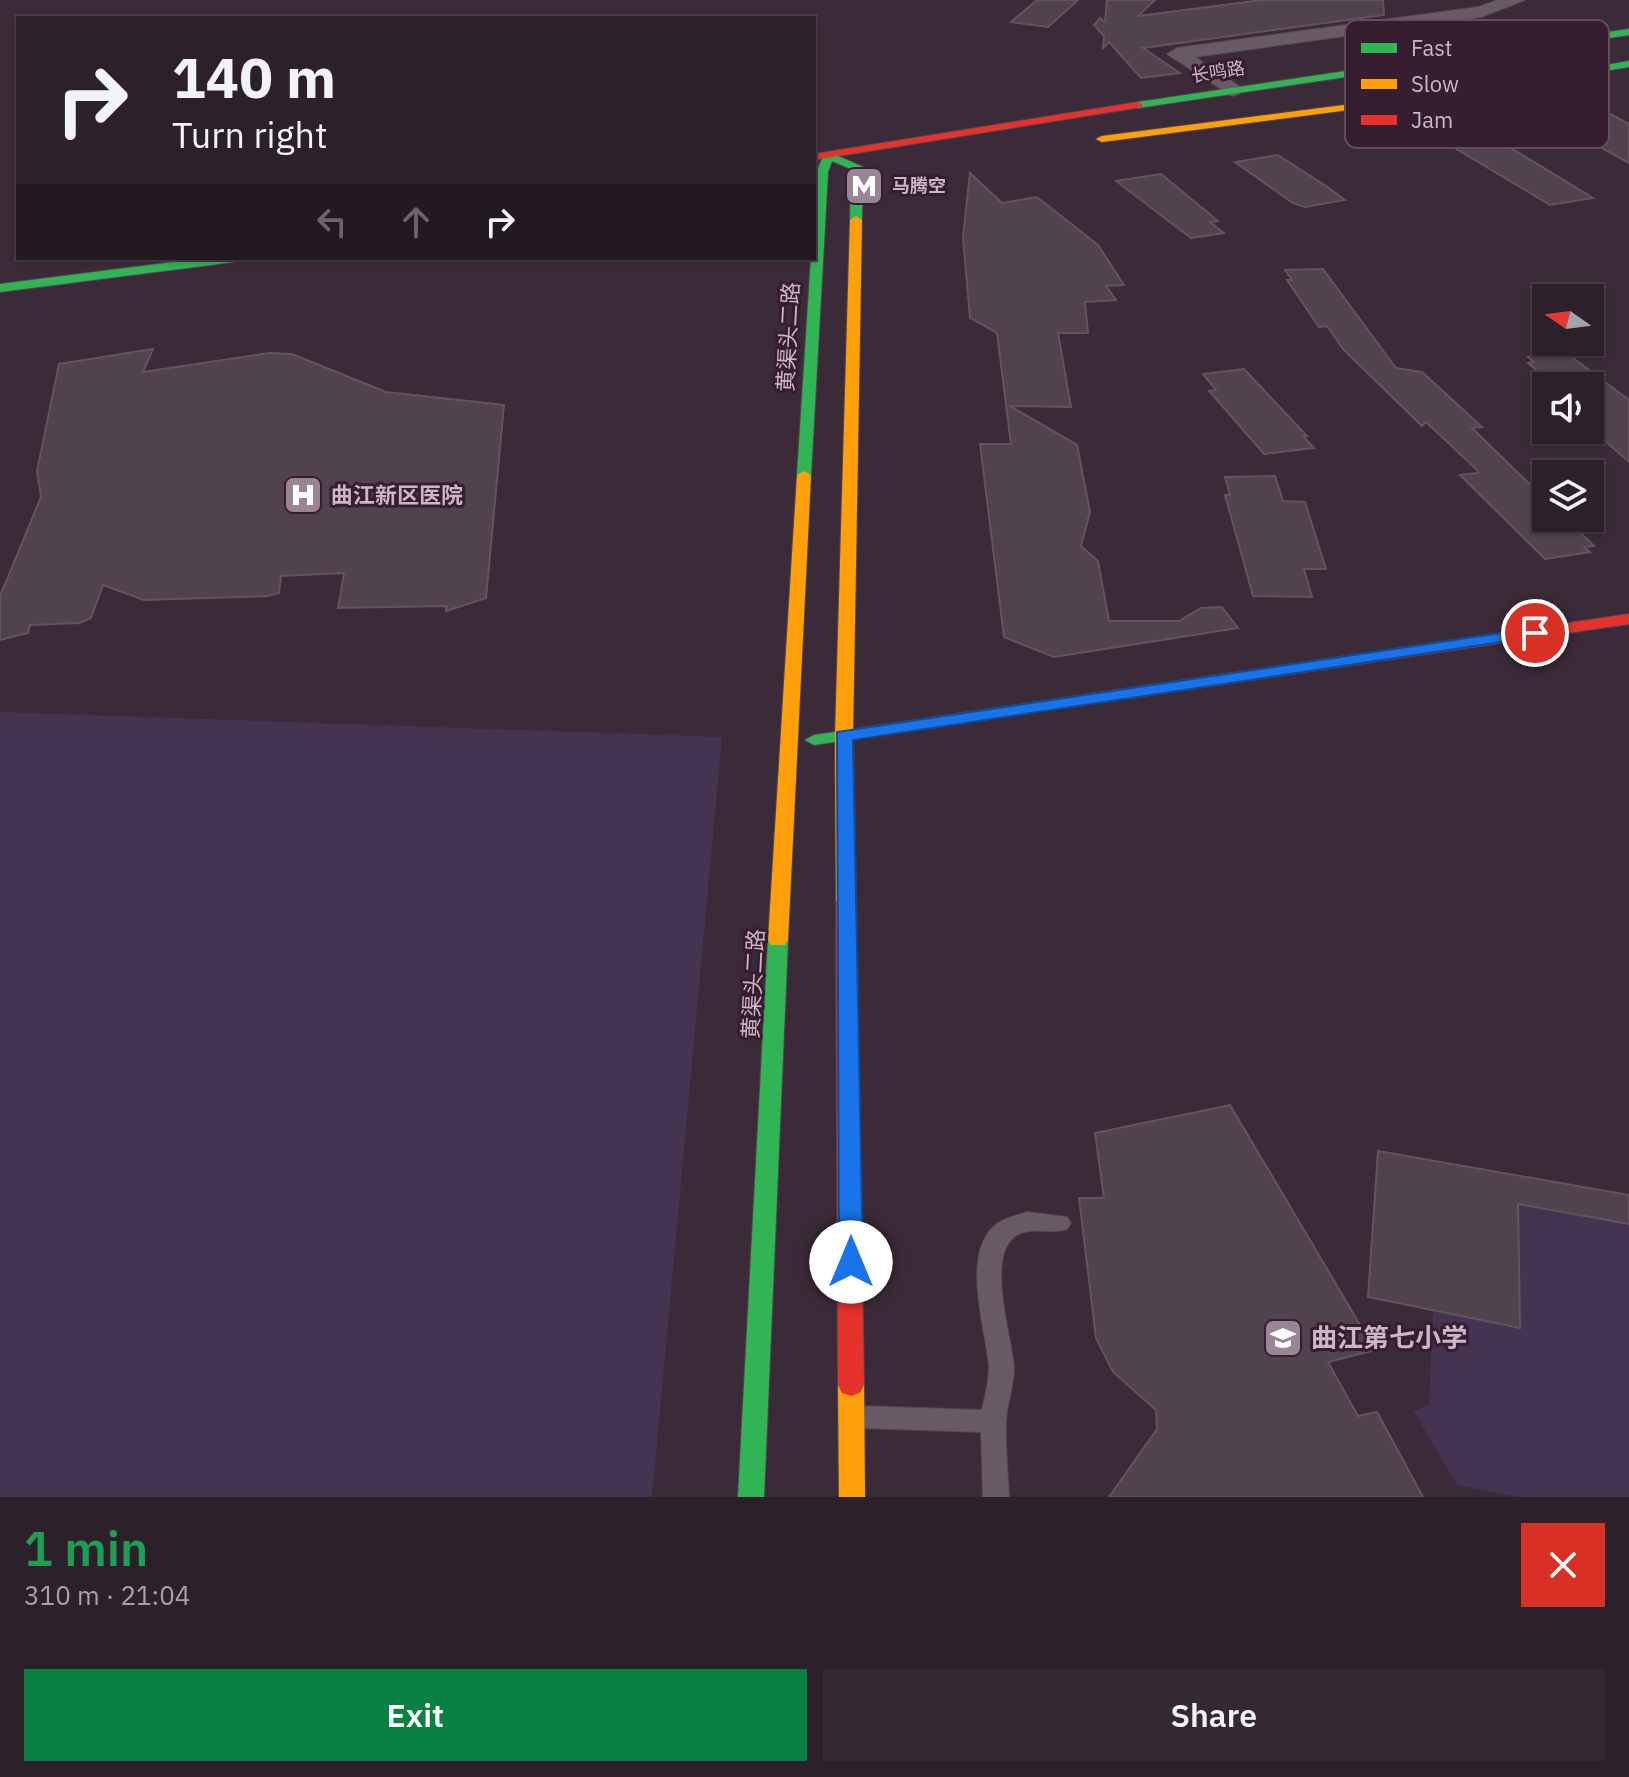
<!DOCTYPE html>
<meta charset="utf-8">
<style>
:root{--surface:#2c202a;--page:#342832;--text:#f1f3f6;--muted:#a6a3a8;--line:#483e47;--accent:#0b8043}
body{margin:0;font-family:"IBM Plex Sans","Noto Sans SC",sans-serif;background:var(--page);color:var(--text);height:100vh;display:flex;flex-direction:column;font-size:30px;white-space:nowrap}
*{box-sizing:border-box;margin:0}
p{font-size:26px;color:var(--muted)}
.icon{flex:none;width:44px;height:44px;fill:none;stroke:currentColor;stroke-width:2;stroke-linecap:round;stroke-linejoin:round}
.map{position:relative;height:1497px;overflow:hidden}
.panel{display:flex;flex-direction:column;background:var(--surface);flex:1}
.panel>*{flex:none}
.top-card{position:absolute;left:16px;top:16px;width:800px;height:244px;border-radius:0px;box-shadow:0 2px 6px #0004,0 0 0 2px var(--line);background:#2c202a;color:var(--text);overflow:hidden}
.needle{width:52px;rotate:284deg}
.buttons{position:absolute;left:1532px;top:284px;display:grid;gap:16px}
.buttons a{display:grid;place-items:center;width:72px;height:72px;border-radius:0px;background:var(--surface);box-shadow:0 2px 6px #0004,0 0 0 2px var(--line);font-size:40px}
.pin{position:absolute;display:grid;place-items:center;width:68px;height:68px;color:#fff;margin:-34px;border:4px solid #fff;border-radius:50%;box-shadow:0 2px 8px #0007}
.me{position:absolute;width:88px;margin:-44px;rotate:0deg;stroke-linejoin:round;filter:drop-shadow(0 0 6px #0008)}
.turn{display:flex;align-items:center;gap:28px;height:168px;padding:0 24px;font-size:36px}
.turn .icon{width:104px;height:104px;stroke-width:2.5}
.turn b{display:block;font-size:56px;line-height:68px}
.lanes{display:flex;align-items:center;height:76px;padding:0 24px;background:#0003;justify-content:center;gap:40px;direction:ltr}
.lanes .off{opacity:.35}
.round{display:grid;place-items:center;flex:none;width:84px;height:84px;border-radius:0px;background:var(--page)}
.head{display:flex;align-items:center;justify-content:space-between;height:136px;padding:0 24px}
h1{font-size:48px;font-weight:600;line-height:60px;color:#1e9e55}
.primary-button{display:flex;gap:16px;margin-top:auto;padding:16px 24px}
.primary-button a{flex:1;height:92px;border-radius:0px;background:var(--accent);color:#fff;font-size:32px;font-weight:600;line-height:92px;text-align:center}
.primary-button a+a{background:var(--page);color:var(--text)}
.map>svg:first-child{display:block}
.green{fill:#453451}
.building{fill:#50434d;stroke:#63535e;stroke-width:2}
.lines{fill:none;stroke-linecap:round;stroke-linejoin:round}
.lane-casing{stroke:#534750;stroke-width:2}
.street-casing{stroke:#534750;stroke-width:2}
.fast-casing{stroke:#534750;stroke-width:2}
.slow-casing{stroke:#534750;stroke-width:2}
.jam-casing{stroke:#534750;stroke-width:2}
.lane{fill:#695b65;fill-rule:evenodd}
.street{fill:#695b65;fill-rule:evenodd}
.fast{fill:#30b455;fill-rule:evenodd}
.slow{fill:#ff9f0a;fill-rule:evenodd}
.jam{fill:#e5322d;fill-rule:evenodd}
.route{fill:#1a73e8;stroke:#114b97;stroke-width:2}
.labels{text-anchor:middle;stroke-width:6;stroke-linejoin:round;paint-order:stroke}
.far-street-label{font-size:18px;fill:#ccb5c5;stroke:#371d30}
.far-poi-label{font-size:18px;font-weight:bold;fill:#ccb5c5;stroke:#371d30;text-anchor:start}
.street-label{font-size:22px;fill:#ccb5c5;stroke:#371d30}
.poi-label{font-size:22px;font-weight:bold;fill:#ccb5c5;stroke:#371d30;text-anchor:start}
.near-poi-label{font-size:26px;font-weight:bold;fill:#ccb5c5;stroke:#371d30;text-anchor:start}
.key{fill:#371d30;stroke:#644b5d;stroke-width:2}
.key-label{font-size:22px;fill:#ccb5c5}
</style>
<div class="map">
<svg width="1629" height="1497" viewBox="0 0 1629 1497">
<rect width="100%" height="100%" fill="#3b2b38"/>
<g class="green">
<polygon points="0,712 722,737 652,1497 0,1497"/>
<polygon points="1517,1175 1529,1177 1530,1206 1629,1224 1629,1497 1516,1497 1457,1485 1414,1411 1429,1405 1433,1310 1520,1328"/>
</g>
<g class="building">
<polygon points="1037,0 1078,0 1048,27 1011,22"/>
<polygon points="1107,0 1155,0 1138,16 1262,0 1383,0 1384,15 1143,48 1180,73 1141,78 1109,42 1103,48 1104,36 1094,25 1100,18 1105,22"/>
<polygon points="1595,106 1629,124 1629,163 1541,114"/>
<polygon points="1473,125 1593,198 1550,205 1428,132"/>
<polygon points="1278,155 1326,186 1345,200 1305,207 1293,203 1235,162"/>
<polygon points="970,173 1002,203 1037,197 1098,245 1124,285 1106,286 1116,300 1085,302 1088,333 1058,333 1071,407 1010,406 1077,445 1090,512 1081,546 1098,561 1109,621 1179,621 1201,608 1222,607 1238,628 1054,657 1004,637 980,444 1011,444 997,333 970,318 963,237"/>
<polygon points="1161,174 1218,221 1210,222 1224,233 1191,238 1116,181"/>
<polygon points="1323,269 1396,368 1422,372 1482,427 1472,428 1546,500 1546,518 1565,518 1594,546 1584,547 1590,552 1545,559 1460,475 1478,473 1477,470 1426,422 1422,426 1343,349 1327,326 1319,327 1287,280 1292,280 1285,270"/>
<polygon points="153,349 143,372 269,353 292,354 386,392 504,405 486,598 446,611 447,606 338,608 344,573 281,576 279,593 268,596 144,600 103,585 91,618 80,623 30,625 28,633 0,640 0,596 41,497 37,471 59,364"/>
<polygon points="1565,352 1629,400 1629,462 1590,428 1590,386 1556,386 1528,363 1534,362 1528,357"/>
<polygon points="1244,369 1307,436 1303,436 1314,448 1264,454 1209,391 1216,390 1203,374"/>
<polygon points="1275,476 1283,501 1305,502 1326,569 1304,569 1312,597 1253,596 1225,495 1230,495 1225,477"/>
<polygon points="1230,1105 1375,1350 1328,1362 1358,1416 1377,1412 1423,1497 1109,1497 1157,1429 1156,1410 1113,1372 1096,1338 1079,1198 1104,1198 1095,1133"/>
<polygon points="1378,1151 1629,1195 1629,1224 1518,1204 1520,1328 1368,1297"/>
</g>
<g class="lines">
<defs>
<path id="lane" d="M 1027,1212 L 1067,1217 L 1071,1223 L 1067,1229 C 1051,1235 1028,1225 1014,1237 C 986,1260 1012,1337 1014,1368 C 1014,1387 1006,1405 1006,1423 C 1005,1447 1008,1473 1009,1497 L 983,1497 L 981,1432 L 860,1428 L 851,1425 L 847,1417 L 851,1409 L 860,1406 L 982,1410 C 985,1396 989,1381 989,1367 C 986,1328 959,1251 998,1223 C 1005,1218 1018,1215 1027,1212 Z"/>
<polygon id="street" points="1498,0 1525,0 1481,17 1195,57 1239,86 1242,90 1239,94 1232,96 1167,54 1177,48 1478,7"/>
<g id="fast">
<polygon points="1629,29 1629,35 1138,108 1133,105 1138,102"/>
<polygon points="1629,61 1629,67 1422,101 1417,98"/>
<path d="M 829,152 L 863,167 L 862,220 L 856,224 L 850,220 L 851,169 L 832,161 L 828,172 L 811,475 L 804,479 L 797,475 L 811,258 L 814,258 C 814,235 808,163 829,152 Z"/>
<polygon points="205,258 240,258 234,262 0,292 0,284"/>
<polygon points="1130,688 1139,693 1136,697 814,745 805,740 814,735"/>
<polygon points="778,933 785,935 788,940 764,1497 738,1497 768,940 771,935"/>
</g>
<g id="slow">
<polygon points="1422,95 1427,98 1426,100 1102,142 1096,139 1102,136"/>
<polygon points="856,216 862,220 853,736 856,902 853,907 839,907 836,902 835,736 850,220"/>
<polygon points="804,471 811,475 788,940 785,945 771,945 768,940 797,475"/>
<polygon points="851,1374 860,1377 864,1385 865,1497 839,1497 838,1385 842,1377"/>
</g>
<g id="jam">
<polygon points="1138,102 1143,105 1142,107 814,160 814,154"/>
<polygon points="1629,614 1629,624 1130,698 1121,693 1130,688"/>
<polygon points="846,895 853,897 856,902 864,1385 860,1393 851,1396 842,1393 838,1385 836,902 839,897"/>
</g>
</defs>
<use href="#lane" class="lane-casing"/>
<use href="#street" class="street-casing"/>
<use href="#fast" class="fast-casing"/>
<use href="#slow" class="slow-casing"/>
<use href="#jam" class="jam-casing"/>
<use href="#lane" class="lane"/>
<use href="#street" class="street"/>
<use href="#fast" class="fast"/>
<use href="#slow" class="slow"/>
<use href="#jam" class="jam"/>
</g>
<polygon class="route" points="1535,628 1541,629 1541,636 853,740 863,1262 859,1269 851,1272 842,1269 839,1262 837,732"/>
<defs>
<symbol id="metro-square" viewBox="-11 -11 22 22"><rect x="-9" y="-9" width="18" height="18" rx="4" fill="#998594" stroke="#371d30"/><path d="M-5.5 5V-5H-3L0 0L3-5H5.5V5H3V-.5L0 4L-3-.5V5Z" fill="#fff"/></symbol>
<symbol id="hospital-square" viewBox="-11 -11 22 22"><rect x="-9" y="-9" width="18" height="18" rx="4" fill="#998594" stroke="#371d30"/><path d="M-5-5h3v3.5h4V-5h3V5h-3V1.5h-4V5h-3Z" fill="#fff"/></symbol>
<symbol id="school-square" viewBox="-11 -11 22 22"><rect x="-9" y="-9" width="18" height="18" rx="4" fill="#998594" stroke="#371d30"/><path d="M0-5L7-2L0 1L-7-2ZM-4 1L0 2.5L4 1V4Q0 6-4 4Z" fill="#fff"/></symbol>
</defs>
<g fill-rule="evenodd">
<use href="#metro-square" x="842" y="164" width="44" height="44"/>
<use href="#hospital-square" x="281" y="473" width="44" height="44"/>
<use href="#school-square" x="1261" y="1316" width="44" height="44"/>
</g>
<g class="labels">
<g class="far-street-label">
<text transform="translate(1218 72) rotate(-9)" y="6">长鸣路</text>
</g>
<g class="far-poi-label">
<text x="892" y="192">马腾空</text>
</g>
<g class="street-label">
<text transform="translate(788 337) rotate(-87)" y="8">黄渠头二路</text>
<text transform="translate(753 984) rotate(-87)" y="8">黄渠头二路</text>
</g>
<g class="poi-label">
<text x="331" y="503">曲江新区医院</text>
</g>
<g class="near-poi-label">
<text x="1311" y="1347">曲江第七小学</text>
</g>
</g>
<rect x="1345" y="20" width="264" height="128" rx="12" class="key"/>
<rect x="1361" y="43" width="36" height="10" fill="#30b455"/>
<rect x="1361" y="79" width="36" height="10" fill="#ff9f0a"/>
<rect x="1361" y="115" width="36" height="10" fill="#e5322d"/>
<g class="key-label">
<text x="1411" y="56">Fast</text>
<text x="1411" y="92">Slow</text>
<text x="1411" y="128">Jam</text>
</g>
</svg>
<div class="buttons">
<a><svg class="needle" viewBox="-14 -14 28 28"><path d="M0-13l5 13h-10z" fill="#e53935"/><path d="M0 13l5-13h-10z" fill="#a6a3a8"/></svg></a>
<a><svg class="icon" aria-label="sound" viewBox="0 0 24 24"><path d="M4 9h4l5-4v14l-5-4H4zM17 9q2 3 0 6"/></svg></a>
<a><svg class="icon" aria-label="layers" viewBox="0 0 24 24"><path d="M12 4l9 5-9 5-9-5zM3 14l9 5 9-5"/></svg></a>
</div>
<div class="pin" style="left:1535px;top:633px;background:#d93025"><svg class="icon" aria-label="arrive" viewBox="0 0 24 24"><path d="M6 21V4h12l-3 4 3 4H6"/></svg></div>
<svg class="me" style="left:851px;top:1262px" viewBox="-20 -20 40 40"><circle r="19" fill="#fff"/><path d="M0-13L10 11 0 6-10 11z" fill="#1a73e8"/></svg>
<div class="top-card">
<div class="turn"><svg class="icon" aria-label="right" viewBox="0 0 24 24"><path d="M7 20v-9h11M14 6l5 5-5 5"/></svg><div><b>140 m</b>Turn right</div></div>
<div class="lanes"><svg class="icon off" aria-label="left" viewBox="0 0 24 24"><path d="M17 20v-9H6M10 6l-5 5 5 5"/></svg><svg class="icon off" aria-label="ahead" viewBox="0 0 24 24"><path d="M12 20V5M6 11l6-6 6 6"/></svg><svg class="icon" aria-label="right" viewBox="0 0 24 24"><path d="M7 20v-9h11M14 6l5 5-5 5"/></svg></div>
</div>
</div>
<section class="panel">
<div class="head"><div><h1>1 min</h1><p>310 m · 21:04</p></div><a class="round" style="background:#d93025;color:#fff"><svg class="icon" aria-label="close" viewBox="0 0 24 24"><path d="M6 6l12 12M18 6L6 18"/></svg></a></div>
<div class="primary-button"><a>Exit</a><a>Share</a></div>
</section>
